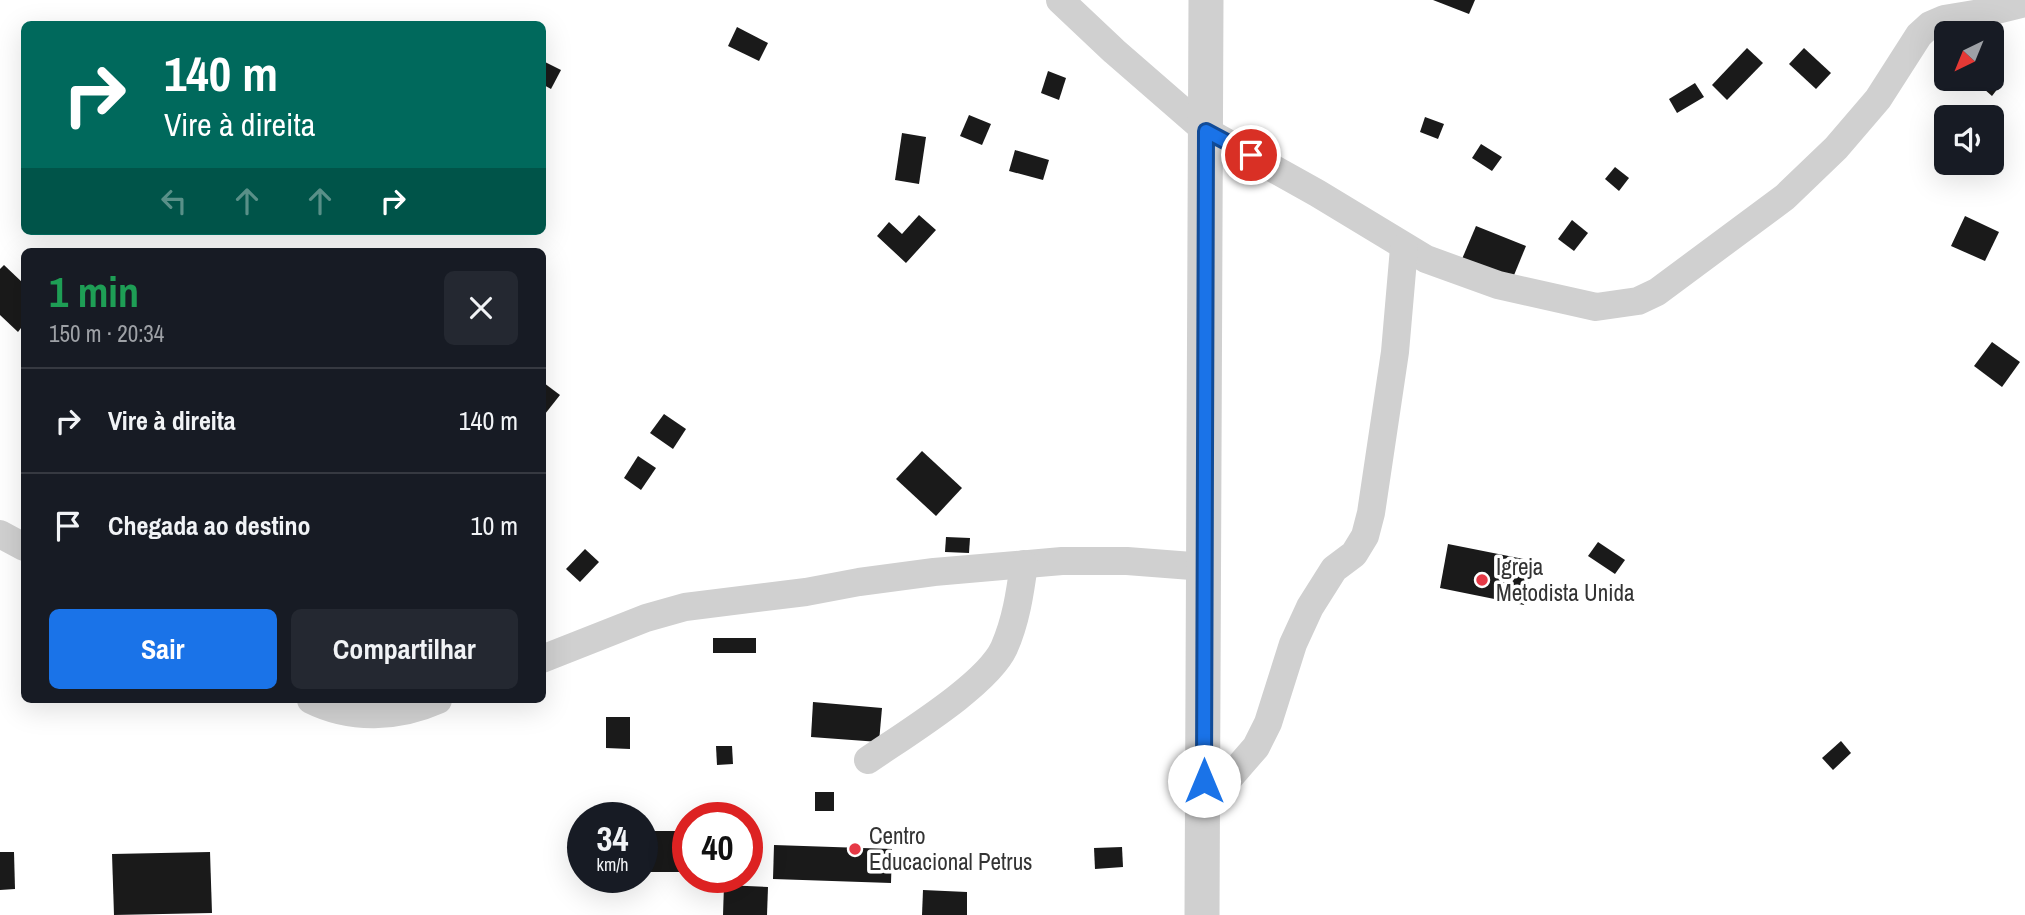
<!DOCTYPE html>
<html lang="pt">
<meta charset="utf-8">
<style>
:root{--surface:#171b24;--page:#242831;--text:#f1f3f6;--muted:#9ea1a6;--line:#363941;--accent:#1a73e8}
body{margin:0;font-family:"Archivo Narrow",sans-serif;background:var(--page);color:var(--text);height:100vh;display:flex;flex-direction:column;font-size:26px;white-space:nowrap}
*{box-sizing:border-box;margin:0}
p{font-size:23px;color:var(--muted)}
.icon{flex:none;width:38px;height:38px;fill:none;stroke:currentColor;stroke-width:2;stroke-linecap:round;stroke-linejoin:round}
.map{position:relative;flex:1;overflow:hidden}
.details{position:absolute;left:21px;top:248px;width:525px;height:455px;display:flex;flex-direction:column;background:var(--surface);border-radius:10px;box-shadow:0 7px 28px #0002}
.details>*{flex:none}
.banner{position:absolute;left:21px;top:21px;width:525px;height:214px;border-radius:10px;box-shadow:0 7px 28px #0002;background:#00695c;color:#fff;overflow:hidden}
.needle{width:46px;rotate:223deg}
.fabs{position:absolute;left:1934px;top:21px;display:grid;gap:14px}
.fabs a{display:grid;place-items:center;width:70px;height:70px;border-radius:10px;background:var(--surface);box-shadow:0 7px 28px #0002;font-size:35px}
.speed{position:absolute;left:567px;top:802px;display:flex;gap:14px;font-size:35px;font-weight:700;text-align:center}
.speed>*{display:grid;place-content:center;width:91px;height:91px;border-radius:50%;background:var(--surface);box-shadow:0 7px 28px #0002;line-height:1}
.speed small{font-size:18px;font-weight:400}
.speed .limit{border:10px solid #d22;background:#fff;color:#111}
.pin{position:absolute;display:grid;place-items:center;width:60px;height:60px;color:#fff;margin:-30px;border:4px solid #fff;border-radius:50%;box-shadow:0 2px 7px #0007}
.me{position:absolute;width:77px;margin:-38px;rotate:0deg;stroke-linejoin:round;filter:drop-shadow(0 0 5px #0008)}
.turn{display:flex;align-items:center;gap:24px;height:147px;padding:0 28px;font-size:32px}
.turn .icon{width:91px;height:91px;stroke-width:2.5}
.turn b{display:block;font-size:49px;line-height:60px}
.lanes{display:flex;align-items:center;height:66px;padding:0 28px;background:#0003;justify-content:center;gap:35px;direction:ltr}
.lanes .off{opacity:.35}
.round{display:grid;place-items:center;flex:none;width:74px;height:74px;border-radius:10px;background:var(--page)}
.overview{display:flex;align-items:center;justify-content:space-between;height:119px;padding:0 28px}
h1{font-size:42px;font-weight:700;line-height:52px;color:#1e9e55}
.action{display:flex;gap:14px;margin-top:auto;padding:14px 28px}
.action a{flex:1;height:80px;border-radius:10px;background:var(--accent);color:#fff;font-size:28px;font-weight:700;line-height:80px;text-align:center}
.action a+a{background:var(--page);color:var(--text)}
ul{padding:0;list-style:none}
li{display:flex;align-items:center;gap:21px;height:105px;padding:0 28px;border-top:2px solid var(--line)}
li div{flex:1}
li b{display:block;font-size:26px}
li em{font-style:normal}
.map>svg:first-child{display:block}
.building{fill:#1a1a1a}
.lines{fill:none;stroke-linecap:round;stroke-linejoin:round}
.minor{stroke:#d0d0d0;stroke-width:28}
.tertiary{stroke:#d0d0d0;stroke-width:35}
.route-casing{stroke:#114b97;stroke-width:18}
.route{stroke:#1a73e8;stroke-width:12}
.poi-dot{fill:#e63946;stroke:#fff;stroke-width:2.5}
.labels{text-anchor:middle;stroke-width:7;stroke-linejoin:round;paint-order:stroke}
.poi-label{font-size:23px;fill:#333;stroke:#fff;text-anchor:start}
</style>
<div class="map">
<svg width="2025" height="915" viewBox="0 0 2025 915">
<rect width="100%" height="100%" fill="#fff"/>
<g class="building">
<polygon points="1433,0 1475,0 1469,14"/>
<polygon points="737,27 768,43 759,61 728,46"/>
<polygon points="1747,48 1763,63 1727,100 1712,85"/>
<polygon points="1804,48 1831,73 1816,89 1789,64"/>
<polygon points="543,61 561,70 551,89 542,84"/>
<polygon points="1048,71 1066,78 1059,100 1041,93"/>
<polygon points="1992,74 2002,83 1992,96 1976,82 1979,79 1992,79"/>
<polygon points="1695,83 1704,97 1677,113 1669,99"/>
<polygon points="969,115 991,124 982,145 960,136"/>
<polygon points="1425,117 1444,124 1438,139 1420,132"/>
<polygon points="902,133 926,137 919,184 895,180"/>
<polygon points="1481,144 1502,157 1492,171 1472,158"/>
<polygon points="1015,150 1049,160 1043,180 1009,171"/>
<polygon points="1615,167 1629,178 1619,191 1605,179"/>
<polygon points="919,215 936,230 906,263 877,236 889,222 902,234"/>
<polygon points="1965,216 1999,232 1985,261 1951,246"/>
<polygon points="1572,220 1588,233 1574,251 1558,239"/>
<polygon points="1476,226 1526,246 1512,280 1462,259"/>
<polygon points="4,265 24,284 24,324 18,332 0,315 0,269"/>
<polygon points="1992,342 2020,362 2002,387 1974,366"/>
<polygon points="544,383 560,395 545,414 542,412"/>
<polygon points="664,414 686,429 673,449 650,433"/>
<polygon points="922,451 962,488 936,516 896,479"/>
<polygon points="638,456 656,468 641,490 624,478"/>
<polygon points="946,537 970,538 969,553 945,552"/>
<polygon points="1598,542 1625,560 1615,574 1588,556"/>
<polygon points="1448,544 1533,561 1524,605 1440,588"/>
<polygon points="585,549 599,562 580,582 566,569"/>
<rect x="713" y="638" width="43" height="15"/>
<polygon points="813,702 882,708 879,742 811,737"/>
<polygon points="606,717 630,717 630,749 606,748"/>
<polygon points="1841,741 1851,753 1833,770 1822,758"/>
<polygon points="716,746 732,746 733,764 717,765"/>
<rect x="815" y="792" width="19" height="19"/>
<rect x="642" y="831" width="43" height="41"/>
<polygon points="774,845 892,849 891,883 773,879"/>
<polygon points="1122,847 1123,867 1095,869 1094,848"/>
<polygon points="0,852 14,852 15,889 0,890"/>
<polygon points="210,852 212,913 114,915 112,854"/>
<polygon points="724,885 768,887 767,915 723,915"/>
<polygon points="923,890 967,892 967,915 922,915"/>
</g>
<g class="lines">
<g class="minor">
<polyline points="1060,0 1114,51 1206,131 1317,193 1426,259 1498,285 1596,307 1638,301 1657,292 1785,197 1836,148 1878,99 1919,35 1930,25 1944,19 1993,11 2025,3"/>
<polyline points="0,534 24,547"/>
<polyline points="542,659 646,618 685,607 806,592 859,582 934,572 1062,561 1127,561 1205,567"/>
<path d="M 311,700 C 351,720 398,718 438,700"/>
<path d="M 868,760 C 904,735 987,685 1004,648 C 1016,621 1020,593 1024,564"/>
<polyline points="1203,808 1256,747 1268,723 1293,644 1310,607 1334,569 1354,554 1365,536 1371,513 1395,352 1404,248"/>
</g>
<polyline class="tertiary" points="1202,915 1206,0"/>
</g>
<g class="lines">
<defs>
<polyline id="route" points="1204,781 1206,131 1251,155"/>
</defs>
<use href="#route" class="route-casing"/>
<use href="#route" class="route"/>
</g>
<g class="poi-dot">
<circle cx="1482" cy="580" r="7"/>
<circle cx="855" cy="849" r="7"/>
</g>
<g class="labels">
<g class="poi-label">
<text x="1496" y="575">Igreja<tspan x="1496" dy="26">Metodista Unida</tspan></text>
<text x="869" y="844">Centro<tspan x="869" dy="26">Educacional Petrus</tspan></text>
</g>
</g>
</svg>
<div class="fabs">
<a><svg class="needle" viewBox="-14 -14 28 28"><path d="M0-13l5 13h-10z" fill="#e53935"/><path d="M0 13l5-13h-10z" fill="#9ea1a6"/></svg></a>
<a><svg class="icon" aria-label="sound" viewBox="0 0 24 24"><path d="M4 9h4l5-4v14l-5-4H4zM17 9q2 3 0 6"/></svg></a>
</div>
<div class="speed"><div>34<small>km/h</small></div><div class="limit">40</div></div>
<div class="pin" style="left:1251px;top:155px;background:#d93025"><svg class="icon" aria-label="arrive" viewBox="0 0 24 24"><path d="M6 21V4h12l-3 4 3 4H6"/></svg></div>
<svg class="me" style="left:1204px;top:781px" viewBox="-20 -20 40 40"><circle r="19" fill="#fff"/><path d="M0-13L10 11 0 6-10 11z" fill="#1a73e8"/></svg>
<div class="banner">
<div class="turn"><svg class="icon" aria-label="right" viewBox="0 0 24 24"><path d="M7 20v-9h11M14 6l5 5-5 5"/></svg><div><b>140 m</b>Vire à direita</div></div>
<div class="lanes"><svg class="icon off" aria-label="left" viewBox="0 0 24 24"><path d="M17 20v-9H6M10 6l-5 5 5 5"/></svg><svg class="icon off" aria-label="ahead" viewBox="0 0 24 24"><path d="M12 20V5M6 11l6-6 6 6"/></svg><svg class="icon off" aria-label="ahead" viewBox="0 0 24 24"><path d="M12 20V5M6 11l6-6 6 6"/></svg><svg class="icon" aria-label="right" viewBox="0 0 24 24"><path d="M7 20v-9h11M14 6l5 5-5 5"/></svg></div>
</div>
<section class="details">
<div class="overview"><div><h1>1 min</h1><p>150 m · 20:34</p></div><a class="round"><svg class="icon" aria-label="close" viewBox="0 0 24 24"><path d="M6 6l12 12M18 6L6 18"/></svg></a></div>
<ul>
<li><svg class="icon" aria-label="right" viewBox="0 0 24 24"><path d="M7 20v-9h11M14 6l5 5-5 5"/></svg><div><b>Vire à direita</b></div><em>140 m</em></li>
<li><svg class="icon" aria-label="arrive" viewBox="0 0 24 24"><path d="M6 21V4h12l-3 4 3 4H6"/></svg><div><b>Chegada ao destino</b></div><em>10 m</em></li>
</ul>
<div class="action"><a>Sair</a><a>Compartilhar</a></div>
</section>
</div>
